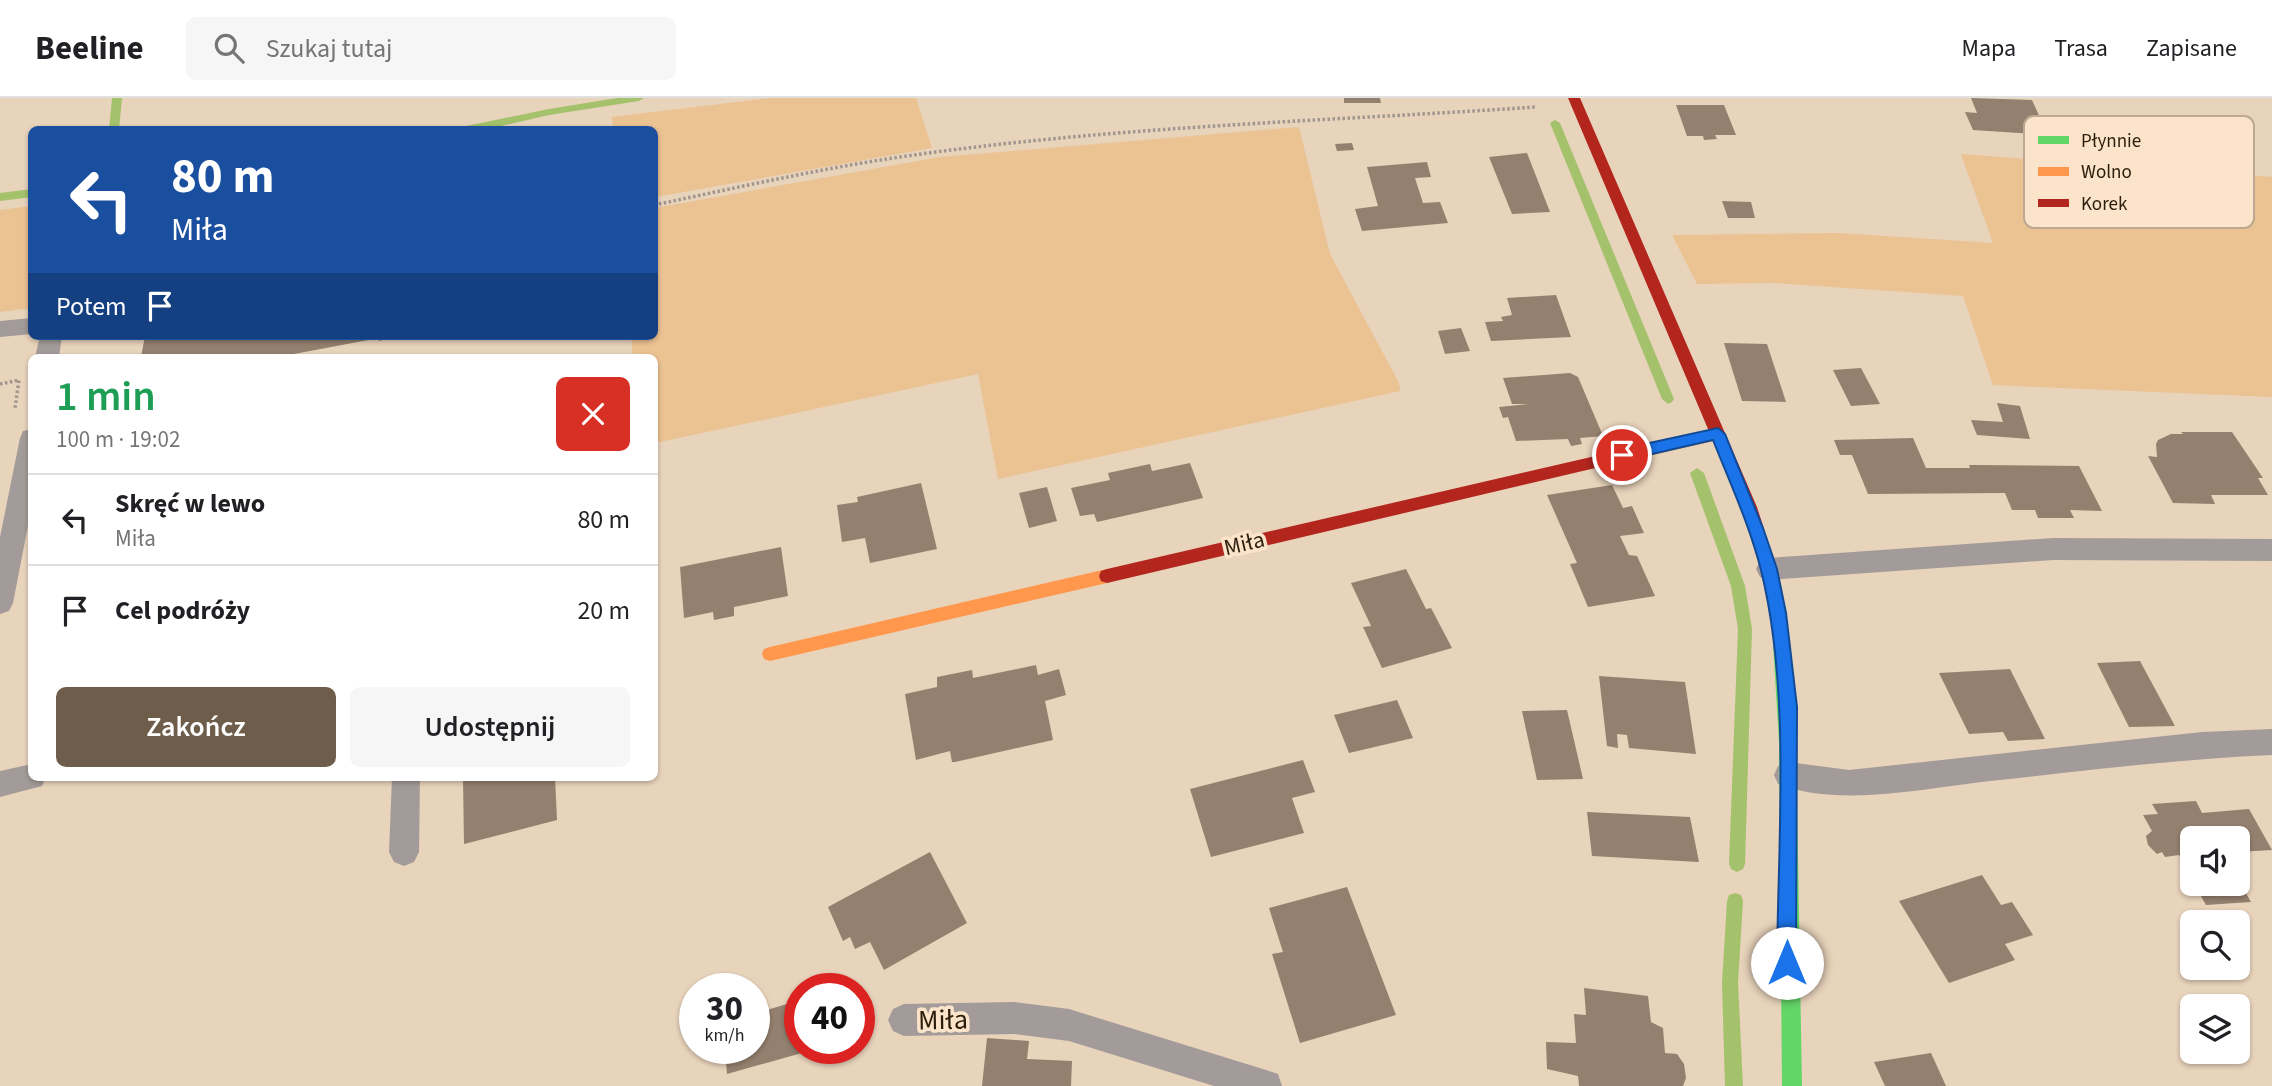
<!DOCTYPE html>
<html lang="pl">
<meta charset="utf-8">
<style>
:root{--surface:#fff;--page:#f6f6f6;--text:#202124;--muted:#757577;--line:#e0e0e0;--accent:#6e5d4a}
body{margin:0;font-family:"Source Sans 3",sans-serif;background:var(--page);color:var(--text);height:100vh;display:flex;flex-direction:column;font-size:26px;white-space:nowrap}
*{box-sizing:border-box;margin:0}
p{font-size:23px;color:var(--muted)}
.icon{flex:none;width:38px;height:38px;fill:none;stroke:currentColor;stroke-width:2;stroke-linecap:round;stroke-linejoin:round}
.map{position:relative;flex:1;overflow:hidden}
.sheet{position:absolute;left:28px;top:256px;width:630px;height:427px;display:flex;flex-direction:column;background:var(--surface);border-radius:10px;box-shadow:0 2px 5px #0004}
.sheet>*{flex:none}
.guide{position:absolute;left:28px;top:28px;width:630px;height:214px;border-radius:10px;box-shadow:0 2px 5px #0004;background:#1a4fa0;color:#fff;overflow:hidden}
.controls{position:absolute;left:2180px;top:728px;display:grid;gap:14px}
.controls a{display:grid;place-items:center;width:70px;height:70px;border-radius:10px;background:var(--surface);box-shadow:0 2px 5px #0004;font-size:35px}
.speed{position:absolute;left:679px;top:875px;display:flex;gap:14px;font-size:35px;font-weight:700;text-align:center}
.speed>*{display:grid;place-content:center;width:91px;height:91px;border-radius:50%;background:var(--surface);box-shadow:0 2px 5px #0004;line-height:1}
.speed small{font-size:18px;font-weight:400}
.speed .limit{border:10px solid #d22;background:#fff;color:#111}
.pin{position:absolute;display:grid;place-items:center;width:60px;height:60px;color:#fff;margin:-30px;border:4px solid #fff;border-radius:50%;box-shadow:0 2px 7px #0007}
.me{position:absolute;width:77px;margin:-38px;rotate:0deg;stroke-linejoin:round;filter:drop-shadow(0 0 5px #0008)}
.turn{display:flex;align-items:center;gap:24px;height:147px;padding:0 28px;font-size:32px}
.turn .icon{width:91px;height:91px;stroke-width:2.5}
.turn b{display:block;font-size:49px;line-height:60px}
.then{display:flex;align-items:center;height:66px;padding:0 28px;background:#0003;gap:14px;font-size:26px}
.round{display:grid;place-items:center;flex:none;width:74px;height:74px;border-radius:10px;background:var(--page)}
.overview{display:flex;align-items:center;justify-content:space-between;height:119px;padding:0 28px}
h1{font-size:42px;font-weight:600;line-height:52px;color:#1e9e55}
.action{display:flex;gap:14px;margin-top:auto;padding:14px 28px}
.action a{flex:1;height:80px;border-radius:10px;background:var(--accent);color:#fff;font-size:28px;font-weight:600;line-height:80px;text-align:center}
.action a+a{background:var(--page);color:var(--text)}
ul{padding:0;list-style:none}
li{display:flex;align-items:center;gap:21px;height:91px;padding:0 28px;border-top:2px solid var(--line)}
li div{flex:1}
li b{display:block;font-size:26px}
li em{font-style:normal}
header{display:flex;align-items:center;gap:42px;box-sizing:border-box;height:98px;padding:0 35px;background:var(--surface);border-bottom:2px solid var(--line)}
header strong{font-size:33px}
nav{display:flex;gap:38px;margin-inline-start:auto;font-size:24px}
.search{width:490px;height:63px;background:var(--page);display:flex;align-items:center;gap:18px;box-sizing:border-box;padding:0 24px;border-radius:10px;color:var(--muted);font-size:26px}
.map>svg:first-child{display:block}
.green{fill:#ebc292}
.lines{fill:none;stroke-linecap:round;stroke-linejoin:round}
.stream{fill:#a4c16c;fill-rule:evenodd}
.building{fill:#94806e}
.path{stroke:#a0968f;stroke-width:3.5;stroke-dasharray:2.5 2.5;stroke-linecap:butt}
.lane{fill:#a39b99;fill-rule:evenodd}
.fast{fill:#63d668;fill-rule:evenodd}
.slow{fill:#ff974d;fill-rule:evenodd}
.jam{fill:#b3261e;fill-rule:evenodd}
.route{fill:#1a73e8;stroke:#114b97;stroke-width:2}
.labels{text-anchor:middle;stroke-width:7;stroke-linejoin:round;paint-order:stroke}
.street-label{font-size:23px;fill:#2c1e0d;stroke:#fbe4ca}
.near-street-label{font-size:28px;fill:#2c1e0d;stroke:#fbe4ca}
.key{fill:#fbe4ca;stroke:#bda991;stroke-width:2}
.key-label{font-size:19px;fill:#2c1e0d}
</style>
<header>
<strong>Beeline</strong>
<div class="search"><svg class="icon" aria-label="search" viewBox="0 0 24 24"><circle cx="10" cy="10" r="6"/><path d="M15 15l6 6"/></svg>Szukaj tutaj</div>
<nav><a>Mapa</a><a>Trasa</a><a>Zapisane</a></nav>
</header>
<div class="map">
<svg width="2272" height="988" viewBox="0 0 2272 988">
<rect width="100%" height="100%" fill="#e8d3bb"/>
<g class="green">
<polygon points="770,0 916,0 932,50 655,99 654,32 613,31 612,19"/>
<polygon points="1299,29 1330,156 1399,285 1400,293 998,381 978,276 655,345 654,259 633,259 631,238 654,238 655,110 940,59"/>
<polygon points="1961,56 2272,79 2272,299 1993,287 1963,198 1776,185 1697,186 1672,137 1838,135 1993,145"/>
<polygon points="31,108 31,210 0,214 0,112"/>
</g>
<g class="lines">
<g class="stream">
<polygon points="112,0 122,0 119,32 109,32"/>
<polygon points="617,0 644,0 639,3 549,17 484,32 461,32 466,28 549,11"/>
<polygon points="1555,22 1560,25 1674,301 1672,304 1668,306 1662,301 1550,25"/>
<polygon points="32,91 32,99 0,103 0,95"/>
<polygon points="1697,370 1704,375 1745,488 1752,531 1745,766 1743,771 1737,774 1731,771 1729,766 1738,531 1731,488 1690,375"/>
<polygon points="1735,795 1741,797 1743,803 1738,885 1743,988 1725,988 1722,885 1727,803 1729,797"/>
</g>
</g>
<g class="building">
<polygon points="1344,0 1380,0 1381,5 1344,5"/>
<polygon points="1971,0 2032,2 2048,37 1973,32 1965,14 1977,15"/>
<polygon points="1676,7 1724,7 1736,37 1715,37 1717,41 1704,42 1703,38 1687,38"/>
<polygon points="1352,45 1354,52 1337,53 1335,46"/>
<polygon points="1527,55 1550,114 1512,116 1489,59"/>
<polygon points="1427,64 1431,79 1415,80 1423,105 1440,104 1448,125 1362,133 1355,111 1378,108 1367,69"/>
<polygon points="1722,103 1751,104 1755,120 1728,120"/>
<polygon points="1556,197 1571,239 1491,243 1485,224 1503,223 1501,219 1512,217 1507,200"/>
<polygon points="1461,230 1470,253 1445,256 1438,233"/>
<polygon points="145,238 396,238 396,239 379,243 379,240 278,259 141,259"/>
<polygon points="1724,245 1767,246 1786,304 1742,303"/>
<polygon points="1861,270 1880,306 1851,308 1833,272"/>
<polygon points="1570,275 1578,279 1603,338 1580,340 1582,346 1571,348 1568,341 1516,343 1508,319 1503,320 1499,309 1528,306 1512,306 1503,280"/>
<polygon points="1997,305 2020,308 2030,341 1977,337 1971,322 2003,324"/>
<polygon points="2181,334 2232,334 2263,380 2258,380 2268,397 2211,397 2215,406 2173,405 2148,358 2157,359 2156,346 2158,342 2171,336 2183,336"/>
<polygon points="1913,340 1926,370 1970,370 1969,367 1976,367 2079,368 2102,413 2070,412 2074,420 2038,420 2035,412 2012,412 2005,395 1868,396 1852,357 1840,357 1834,342"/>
<polygon points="1190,365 1203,400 1097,424 1094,416 1080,418 1071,390 1110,382 1108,375 1150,366 1152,373"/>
<polygon points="921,385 937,451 870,465 865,440 842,444 837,407 858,404 857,399"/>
<polygon points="1612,387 1623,410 1632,408 1644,435 1620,438 1629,457 1637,458 1655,498 1588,509 1570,466 1577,465 1547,397"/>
<polygon points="1047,389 1057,423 1029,430 1019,395"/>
<polygon points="781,449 788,498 734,509 734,518 714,522 713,514 684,520 680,469"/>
<polygon points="1406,471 1426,511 1431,510 1452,550 1382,570 1363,529 1371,528 1351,485"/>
<polygon points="2140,563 2175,628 2129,629 2097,565"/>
<polygon points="1036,567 1038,577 1059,571 1066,597 1045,603 1053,642 955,664 952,664 950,653 916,662 905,596 937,589 937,579 972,572 973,580"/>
<polygon points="2010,571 2045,641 2008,643 2003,634 1969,636 1939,575"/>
<polygon points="1599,578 1685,584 1696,656 1629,650 1627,637 1617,636 1618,650 1607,648"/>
<polygon points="1397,602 1413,640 1349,655 1334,617"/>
<polygon points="1567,612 1583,681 1537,682 1522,613"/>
<polygon points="1303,662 1315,694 1292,700 1304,735 1211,759 1190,691"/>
<polygon points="463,679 555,679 557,722 464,746"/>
<polygon points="2196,703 2202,715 2249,711 2272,752 2238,754 2238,740 2193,740 2193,783 2179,757 2165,759 2162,754 2157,756 2148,747 2146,738 2152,733 2143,717 2158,716 2152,706"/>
<polygon points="1587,714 1690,719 1699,764 1592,758"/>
<polygon points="930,754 967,825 884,872 870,844 855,851 850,839 843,843 828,809"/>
<polygon points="1982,777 2001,807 2012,804 2033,837 2005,846 2015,862 1949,885 1899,803"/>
<polygon points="2238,781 2251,804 2206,807 2194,786 2238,786"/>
<polygon points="1347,789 1396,917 1300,945 1272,856 1283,854 1269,810"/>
<polygon points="1584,890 1648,898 1651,924 1663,930 1665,955 1677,956 1684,966 1686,980 1683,988 1579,988 1578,978 1547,971 1546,944 1576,945 1574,916 1586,917"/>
<polygon points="800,902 800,950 816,951 727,976 725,950 754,950 754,916"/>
<polygon points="987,940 1029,943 1027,961 1072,963 1071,988 982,988"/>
<polygon points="1931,955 1946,988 1885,988 1874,964"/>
</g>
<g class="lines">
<g class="path">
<path d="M 654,107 C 740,89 826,69 914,57 C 1120,28 1329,23 1536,9"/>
<polyline points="0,286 19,282 15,310"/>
</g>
<g class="lane">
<polygon points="32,220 32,236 0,239 0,223"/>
<polygon points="40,238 62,238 59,259 35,259"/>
<polygon points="32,331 32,407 13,505 9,513 0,516 0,439 20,340 23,333"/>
<polygon points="2053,440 2272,441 2272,463 2053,462 1769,482 1760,479 1756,471 1760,463 1769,460"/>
<path d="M 2272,631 L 2272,657 C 2177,661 2084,673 1990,683 C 1925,690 1840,710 1778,686 L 1774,677 L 1778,668 L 1788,664 L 1849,672 L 2202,634 Z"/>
<polygon points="32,666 32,679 46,679 42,688 0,699 0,673"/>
<polygon points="392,679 420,679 419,754 414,764 404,768 394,764 389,754"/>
<polygon points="1014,904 1069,911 1266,972 1278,976 1282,988 1214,988 1069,943 1014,936 904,938 893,933 888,922 893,911 904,906"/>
</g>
<polygon class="fast" points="1780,522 1786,524 1788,529 1796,644 1802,988 1782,988 1779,644 1772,529 1774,524"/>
<g class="slow">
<polygon points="1718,330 1725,336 1718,342 1604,368 1597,362 1604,356"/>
<polygon points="1107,471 1113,473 1115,478 1113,483 1107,485 770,563 764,561 762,556 764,551 770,549"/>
</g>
<g class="jam">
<polygon points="1568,0 1580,0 1757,409 1778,475 1788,529 1786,534 1780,536 1774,534 1772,529 1762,475 1741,409"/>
<polygon points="1604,356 1611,362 1604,368 1107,485 1101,483 1099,478 1101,473 1107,471"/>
</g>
</g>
<path class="route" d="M 1718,330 L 1725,336 L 1763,430 L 1777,471 L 1786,515 L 1797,609 L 1796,865 L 1793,872 L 1787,875 L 1780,872 L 1777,865 C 1778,740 1791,593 1761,472 C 1750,428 1730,385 1713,342 L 1622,363 L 1614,357 L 1622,351 Z"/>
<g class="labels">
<g class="street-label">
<text transform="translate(1244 445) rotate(-13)" y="8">Miła</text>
</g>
<g class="near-street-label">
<text transform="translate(943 921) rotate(-1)" y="10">Miła</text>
</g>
</g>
<rect x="2024" y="18" width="230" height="112" rx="10" class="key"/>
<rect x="2038" y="38" width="31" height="8" fill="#63d668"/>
<rect x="2038" y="69" width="31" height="9" fill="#ff974d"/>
<rect x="2038" y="101" width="31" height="8" fill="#b3261e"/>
<g class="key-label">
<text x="2081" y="49">Płynnie</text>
<text x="2081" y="80">Wolno</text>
<text x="2081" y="112">Korek</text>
</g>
</svg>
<div class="controls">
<a><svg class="icon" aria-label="sound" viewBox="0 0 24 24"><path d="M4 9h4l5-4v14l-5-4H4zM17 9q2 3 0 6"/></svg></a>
<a><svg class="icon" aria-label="search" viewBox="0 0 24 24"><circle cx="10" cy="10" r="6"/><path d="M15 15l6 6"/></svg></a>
<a><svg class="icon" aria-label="layers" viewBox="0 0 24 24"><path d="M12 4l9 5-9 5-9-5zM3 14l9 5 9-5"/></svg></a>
</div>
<div class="speed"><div>30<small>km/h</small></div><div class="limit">40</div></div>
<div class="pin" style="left:1622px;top:357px;background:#d93025"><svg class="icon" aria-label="arrive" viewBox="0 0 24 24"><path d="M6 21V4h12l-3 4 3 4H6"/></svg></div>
<svg class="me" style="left:1787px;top:865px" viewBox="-20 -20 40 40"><circle r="19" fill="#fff"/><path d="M0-13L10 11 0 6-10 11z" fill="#1a73e8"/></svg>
<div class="guide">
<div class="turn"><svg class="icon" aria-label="left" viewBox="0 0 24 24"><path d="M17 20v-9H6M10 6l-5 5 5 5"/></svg><div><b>80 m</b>Miła</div></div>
<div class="then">Potem<svg class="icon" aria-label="arrive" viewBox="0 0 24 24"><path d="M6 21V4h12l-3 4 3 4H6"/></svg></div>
</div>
<section class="sheet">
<div class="overview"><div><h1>1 min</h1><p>100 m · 19:02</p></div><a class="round" style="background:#d93025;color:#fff"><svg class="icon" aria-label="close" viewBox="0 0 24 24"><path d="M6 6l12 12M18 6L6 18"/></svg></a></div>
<ul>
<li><svg class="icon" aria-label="left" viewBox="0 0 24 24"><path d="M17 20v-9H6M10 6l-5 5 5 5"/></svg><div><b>Skręć w lewo</b><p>Miła</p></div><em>80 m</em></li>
<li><svg class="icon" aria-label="arrive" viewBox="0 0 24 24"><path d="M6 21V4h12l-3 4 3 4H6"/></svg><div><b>Cel podróży</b></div><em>20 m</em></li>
</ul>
<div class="action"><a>Zakończ</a><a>Udostępnij</a></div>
</section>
</div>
